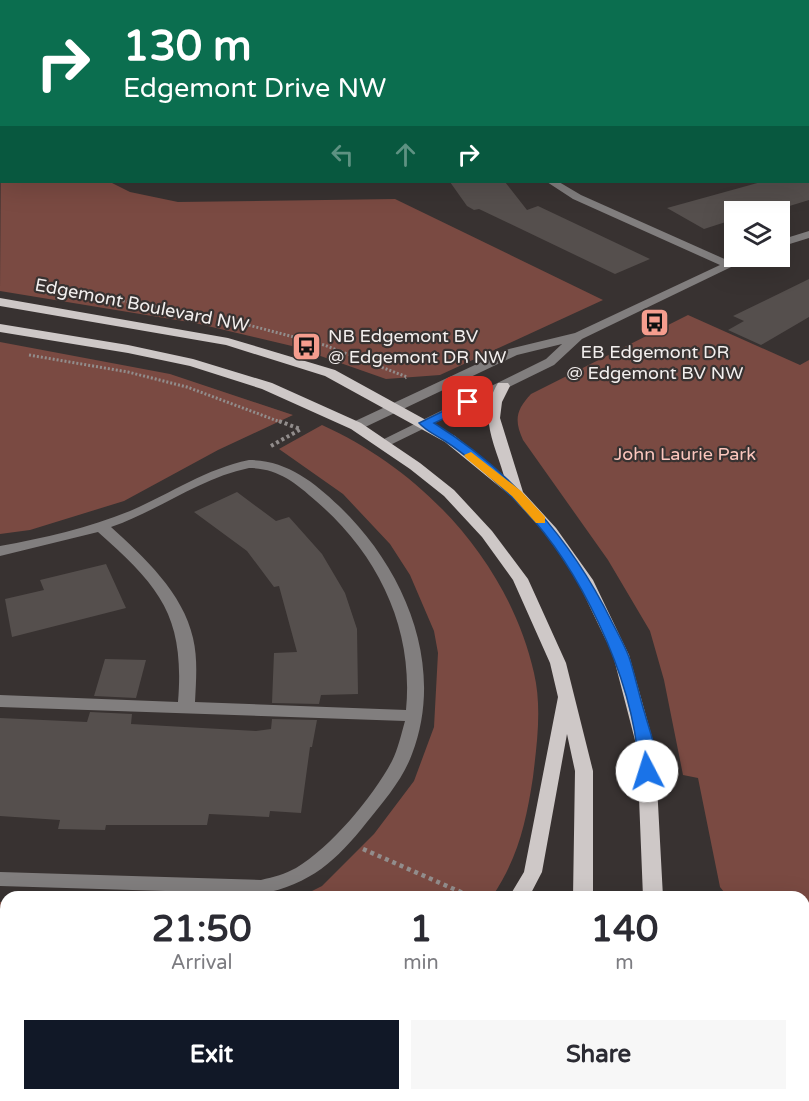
<!DOCTYPE html>
<style>
:root{--surface:#fff;--page:#f7f7f7;--text:#2b2b33;--muted:#7c7c81;--accent:#111827}
body{margin:0;font-family:"Varela Round",sans-serif;background:var(--page);color:var(--text);height:100vh;display:flex;flex-direction:column;font-size:22px;white-space:nowrap}
*{box-sizing:border-box;margin:0}
p{font-size:20px;color:var(--muted)}
.icon{flex:none;width:33px;height:33px;fill:none;stroke:currentColor;stroke-width:2;stroke-linecap:round;stroke-linejoin:round}
.map{position:relative;flex:1;overflow:hidden}
.side{position:absolute;left:0px;top:891px;width:810px;height:210px;display:flex;flex-direction:column;background:var(--surface);border-radius:18px 18px 0 0;box-shadow:0 6px 24px #0002}
.side>*{flex:none}
.top-card{position:absolute;left:0px;top:0px;width:810px;height:183px;box-shadow:0 6px 24px #0002;background:#0b6e4f;color:#fff;overflow:hidden}
.buttons{position:absolute;left:724px;top:201px;display:grid;gap:12px}
.buttons a{display:grid;place-items:center;width:66px;height:66px;border-radius:0px;background:var(--surface);box-shadow:0 6px 24px #0002;font-size:30px}
.pin{position:absolute;display:grid;place-items:center;width:51px;height:51px;color:#fff;margin:-26px;border-radius:12px;box-shadow:0 3px 9px #0006}
.me{position:absolute;width:66px;margin:-33px;rotate:355deg;stroke-linejoin:round;filter:drop-shadow(0 0 4px #0008)}
.turn{display:flex;align-items:center;gap:21px;height:126px;padding:0 24px;font-size:27px}
.turn .icon{width:78px;height:78px;stroke-width:2.5}
.turn b{display:block;font-size:42px;line-height:51px}
.lanes{display:flex;align-items:center;height:57px;padding:0 24px;background:#0003;justify-content:center;gap:30px;direction:ltr}
.lanes .off{opacity:.35}
.eta{display:flex;justify-content:space-evenly;align-items:center;height:102px;text-align:center}
.eta b{font-size:36px;font-weight:700;line-height:42px}
.button{display:flex;gap:12px;margin-top:auto;padding:12px 24px}
.button a{flex:1;height:69px;border-radius:0px;background:var(--accent);color:#fff;font-size:24px;font-weight:700;line-height:69px;text-align:center}
.button a+a{background:var(--page);color:var(--text)}
.map>svg:first-child{display:block}
.green{fill:#7a4a42}
.building{fill:#554f4d}
.lines{fill:none;stroke-linecap:round;stroke-linejoin:round}
.path-far3{stroke:#928d8c;stroke-width:2;stroke-dasharray:2 2;stroke-linecap:butt}
.path-far2{stroke:#928d8c;stroke-width:3;stroke-dasharray:2 2;stroke-linecap:butt}
.path-far1{stroke:#928d8c;stroke-width:4;stroke-dasharray:3 3;stroke-linecap:butt}
.path{stroke:#928d8c;stroke-width:4.5;stroke-dasharray:4 4;stroke-linecap:butt}
.minor{fill:#817e7e;fill-rule:evenodd}
.major{fill:#cec8c7;fill-rule:evenodd}
.route{fill:#1a73e8;stroke:#114b97;stroke-width:1.5}
.slow{fill:#f59e0b}
.labels{text-anchor:middle;stroke-width:4.5;stroke-linejoin:round;paint-order:stroke}
.street-label{font-size:18px;fill:#f3efee;stroke:#383231}
.poi-label{font-size:18px;fill:#f3efee;stroke:#383231;text-anchor:start}
.park-label{font-size:18px;fill:#fcc7be;stroke:#383231}
</style>
<div class="map">
<svg width="809" height="1101" viewBox="0 0 809 1101">
<rect width="100%" height="100%" fill="#383231"/>
<g class="green">
<polygon points="0,0 809,0 809,50 808,2 2,2 1,61"/>
<polygon points="1,131 2,182 110,182 130,192 178,202 395,199 603,300 440,375 386,379 292,346 195,323 0,291"/>
<path d="M 688,315 L 800,365 L 809,360 L 809,992 L 804,987 L 804,897 L 728,897 L 720,887 L 698,778 L 683,775 L 664,680 L 650,631 L 608,560 L 523,440 C 514,420 516,410 531,394 Z"/>
<polygon points="0,342 170,374 293,415 218,450 124,501 30,530 0,534"/>
<path d="M 322,425 C 424,471 509,563 534,673 C 542,707 537,743 533,777 C 526,823 518,858 492,897 L 300,897 L 322,886 L 374,834 L 414,781 L 434,727 L 438,653 L 434,631 L 410,575 L 390,544 L 343,494 L 279,449 Z"/>
<rect x="0" y="902" width="6" height="122"/>
</g>
<g class="building">
<polygon points="450,182 505,182 527,210 538,206 650,259 615,274 479,209 474,210 467,206"/>
<polygon points="761,182 809,182 809,200 770,212 735,212 735,219 704,229 667,208"/>
<polygon points="809,279 809,317 761,345 728,330 744,321 733,316"/>
<polygon points="237,492 276,521 289,517 322,554 345,593 357,629 358,694 321,695 319,704 272,703 274,653 297,652 279,586 274,587 247,551 194,512"/>
<polygon points="106,564 126,608 12,637 5,599 44,590 40,580"/>
<polygon points="105,659 146,660 136,698 94,696"/>
<polygon points="90,712 132,714 131,724 256,731 271,729 272,719 317,720 312,747 310,747 301,813 270,811 269,817 209,814 207,825 106,825 105,830 58,829 60,820 0,816 0,718 87,722"/>
</g>
<g class="lines">
<g class="path-far3">
<polyline points="250,0 255,2"/>
<polyline points="179,2 185,0"/>
<polyline points="464,2 473,0"/>
</g>
<g class="path-far2">
<polyline points="107,298 203,315"/>
<polyline points="237,322 324,345 407,377 405,378"/>
<polyline points="29,355 128,372 187,387 283,423"/>
</g>
<g class="path-far1">
<polyline points="279,421 300,429"/>
<polyline points="271,446 301,429"/>
</g>
<g class="path">
<polyline points="363,849 472,897"/>
<polyline points="536,1095 536,1101"/>
<polyline points="701,1095 701,1101"/>
</g>
<g class="minor">
<rect x="808" y="93" width="1" height="6"/>
<polygon points="547,182 559,182 581,195 729,261 739,256 754,256 582,339 554,365 388,446 383,447 376,443 546,359 562,344 517,355 361,429 351,429 349,426 351,423 509,349 575,333 720,265 573,199"/>
<polygon points="809,231 809,238 780,247 780,240"/>
<path d="M 249,460 C 286,460 313,481 339,506 C 404,568 446,665 412,754 C 403,779 384,801 367,822 C 336,861 311,884 261,894 L 0,886 L 0,872 L 261,880 C 274,877 285,874 296,868 C 331,847 373,797 392,761 C 398,749 401,735 405,721 L 0,707 L 0,695 L 178,702 C 185,616 160,587 98,532 L 0,556 L 0,546 C 44,538 88,528 130,511 C 170,494 205,469 249,460 ZM 249,468 C 277,468 295,482 316,501 C 378,554 414,628 406,710 L 195,702 C 196,681 198,659 193,638 C 183,593 144,557 111,527 C 158,511 200,478 249,468 Z"/>
</g>
<g class="major">
<path d="M 0,298 L 228,338 L 335,370 L 455,436 L 504,476 C 494,442 478,416 498,383 L 508,383 L 510,386 L 502,402 L 500,418 L 523,492 L 556,528 L 593,580 L 629,655 L 655,748 L 663,897 L 643,897 L 637,748 L 613,655 L 577,580 L 546,534 L 511,496 L 445,442 L 325,376 L 226,345 L 0,306 Z"/>
<polygon points="0,324 128,345 193,359 272,383 361,423 420,463 454,490 492,531 528,579 566,663 593,771 593,897 573,897 575,771 567,734 542,872 529,897 509,897 524,872 558,697 550,663 513,580 482,537 444,496 410,469 351,429 262,389 190,366 128,353 0,332"/>
<rect x="0" y="1031" width="6" height="18"/>
<polygon points="804,1045 809,1047 809,1067 804,1065"/>
<rect x="570" y="1095" width="22" height="6"/>
<rect x="651" y="1095" width="22" height="6"/>
</g>
</g>
<path class="route" d="M 468,399 L 473,400 L 473,405 L 434,423 C 511,471 571,539 611,620 C 617,632 624,644 629,657 C 635,675 639,695 645,714 C 649,730 662,760 653,775 L 647,777 L 639,771 C 635,679 578,560 511,496 C 491,477 468,456 445,441 C 436,435 426,431 419,423 Z"/>
<polygon class="slow" points="471,452 521,491 545,517 545,523 536,523 512,496 466,458 464,455"/>
<defs>
<symbol id="bus-square" viewBox="-11 -11 22 22"><rect x="-9" y="-9" width="18" height="18" rx="4" fill="#f59d8e" stroke="#383231"/><path d="M-5-6H5V4H4V6H2V4H-2V6H-4V4H-5ZM-3.5-4V0h7V-4ZM-3.5 1.2v1.5H-2V1.2ZM2 1.2v1.5H3.5V1.2Z" fill="#111"/></symbol>
</defs>
<g fill-rule="evenodd">
<use href="#bus-square" x="638" y="306" width="33" height="33"/>
<use href="#bus-square" x="290" y="330" width="33" height="33"/>
</g>
<g class="labels">
<g class="street-label">
<text transform="translate(142 305) rotate(11)" y="6">Edgemont Boulevard NW</text>
</g>
<g class="poi-label">
<text x="328" y="342">NB Edgemont BV<tspan x="328" dy="21">@ Edgemont DR NW</tspan></text>
<text x="655" y="358" text-anchor="middle">EB Edgemont DR<tspan x="655" dy="21">@ Edgemont BV NW</tspan></text>
</g>
<g class="park-label">
<text x="685" y="460">John Laurie Park</text>
</g>
</g>
</svg>
<div class="buttons">
<a><svg class="icon" aria-label="layers" viewBox="0 0 24 24"><path d="M12 4l9 5-9 5-9-5zM3 14l9 5 9-5"/></svg></a>
</div>
<div class="pin" style="left:468px;top:402px;background:#d93025"><svg class="icon" aria-label="arrive" viewBox="0 0 24 24"><path d="M6 21V4h12l-3 4 3 4H6"/></svg></div>
<svg class="me" style="left:647px;top:771px" viewBox="-20 -20 40 40"><circle r="19" fill="#fff"/><path d="M0-13L10 11 0 6-10 11z" fill="#1a73e8"/></svg>
<div class="top-card">
<div class="turn"><svg class="icon" aria-label="right" viewBox="0 0 24 24"><path d="M7 20v-9h11M14 6l5 5-5 5"/></svg><div><b>130 m</b>Edgemont Drive NW</div></div>
<div class="lanes"><svg class="icon off" aria-label="left" viewBox="0 0 24 24"><path d="M17 20v-9H6M10 6l-5 5 5 5"/></svg><svg class="icon off" aria-label="ahead" viewBox="0 0 24 24"><path d="M12 20V5M6 11l6-6 6 6"/></svg><svg class="icon" aria-label="right" viewBox="0 0 24 24"><path d="M7 20v-9h11M14 6l5 5-5 5"/></svg></div>
</div>
<section class="side">
<div class="eta">
<div><b>21:50</b><p>Arrival</p></div>
<div><b>1</b><p>min</p></div>
<div><b>140</b><p>m</p></div>
</div>
<div class="button"><a>Exit</a><a>Share</a></div>
</section>
</div>
